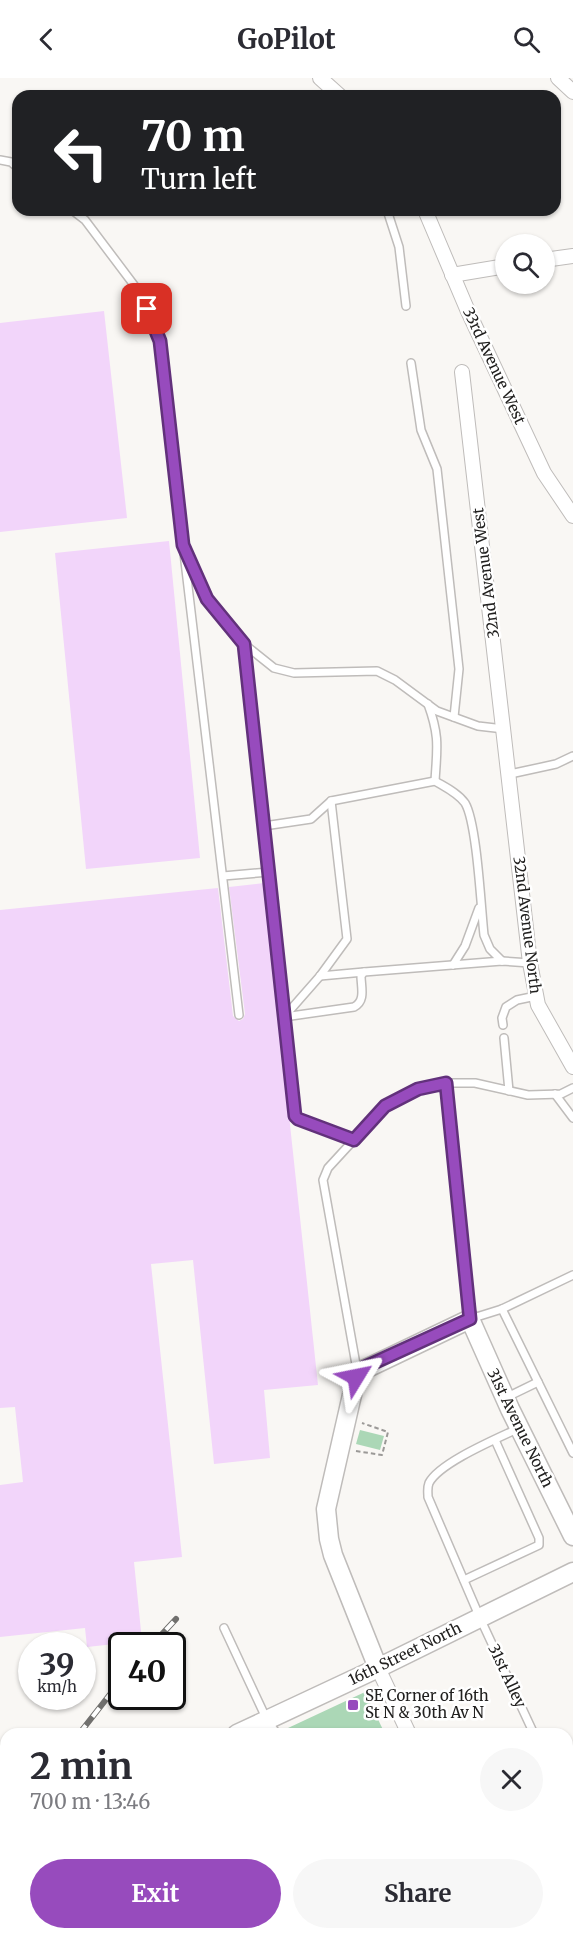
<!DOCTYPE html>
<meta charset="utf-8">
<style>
:root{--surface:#fff;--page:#f7f7f7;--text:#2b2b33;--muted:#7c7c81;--accent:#974bbd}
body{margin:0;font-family:Merriweather,serif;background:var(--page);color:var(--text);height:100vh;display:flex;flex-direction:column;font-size:22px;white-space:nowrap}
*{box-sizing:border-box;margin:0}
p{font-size:20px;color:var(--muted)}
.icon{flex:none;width:33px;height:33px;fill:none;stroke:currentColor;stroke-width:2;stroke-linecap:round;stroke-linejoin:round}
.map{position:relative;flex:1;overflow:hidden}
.side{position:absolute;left:0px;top:1650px;width:573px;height:212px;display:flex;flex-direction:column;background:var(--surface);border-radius:18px 18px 0 0;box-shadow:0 2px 4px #0004}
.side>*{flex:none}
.guide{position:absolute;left:12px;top:12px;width:549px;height:126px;border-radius:18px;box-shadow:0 2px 4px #0004;background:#202124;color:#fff;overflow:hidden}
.fabs{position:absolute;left:495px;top:156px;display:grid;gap:12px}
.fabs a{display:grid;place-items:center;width:60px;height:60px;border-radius:50%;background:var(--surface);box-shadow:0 2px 4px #0004;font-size:30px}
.speed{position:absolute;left:18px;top:1554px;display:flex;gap:12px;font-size:30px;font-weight:700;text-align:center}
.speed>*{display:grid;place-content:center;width:78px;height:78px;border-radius:50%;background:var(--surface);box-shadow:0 2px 4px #0004;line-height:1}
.speed small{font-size:15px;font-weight:400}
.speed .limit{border:3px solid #111;border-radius:9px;background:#fff;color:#111}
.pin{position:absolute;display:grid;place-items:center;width:51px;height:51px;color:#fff;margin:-26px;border-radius:12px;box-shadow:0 3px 9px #0006}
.me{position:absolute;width:66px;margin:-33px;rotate:55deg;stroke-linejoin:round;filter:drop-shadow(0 0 4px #0008)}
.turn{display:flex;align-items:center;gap:21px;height:126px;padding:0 30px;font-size:27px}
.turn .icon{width:78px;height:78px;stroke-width:2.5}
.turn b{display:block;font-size:42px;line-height:51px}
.round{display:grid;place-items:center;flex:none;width:63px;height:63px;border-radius:32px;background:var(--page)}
.head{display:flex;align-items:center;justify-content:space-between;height:102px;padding:0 30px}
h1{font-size:36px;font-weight:700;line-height:45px}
.button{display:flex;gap:12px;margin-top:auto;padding:12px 30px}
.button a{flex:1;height:69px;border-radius:36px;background:var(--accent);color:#fff;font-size:24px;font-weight:700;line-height:69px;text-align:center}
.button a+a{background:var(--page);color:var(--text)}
header{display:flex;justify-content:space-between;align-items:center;height:78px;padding:0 30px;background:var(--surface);font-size:27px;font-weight:700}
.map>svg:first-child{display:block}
.green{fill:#abd7b6}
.building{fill:#f2d5fa}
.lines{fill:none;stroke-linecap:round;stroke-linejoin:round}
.service-casing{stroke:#bfbcba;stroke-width:10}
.minor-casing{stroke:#bfbcba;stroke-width:16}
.tertiary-casing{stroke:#bfbcba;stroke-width:21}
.path{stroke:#9b9997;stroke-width:2;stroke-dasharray:4.5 3;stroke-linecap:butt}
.service{stroke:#fff;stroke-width:7}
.minor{stroke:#fff;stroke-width:14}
.tertiary{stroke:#fff;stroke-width:18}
.rail-casing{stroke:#71706e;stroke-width:6}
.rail{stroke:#fff;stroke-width:4;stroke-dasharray:11;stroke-linecap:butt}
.route-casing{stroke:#62317b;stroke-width:15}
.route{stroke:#974bbd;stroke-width:10}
.poi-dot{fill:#974bbd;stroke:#fff;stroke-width:2}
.labels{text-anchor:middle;stroke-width:5;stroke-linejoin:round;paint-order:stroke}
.street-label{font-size:15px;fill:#21201f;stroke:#fff}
.poi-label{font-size:15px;fill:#21201f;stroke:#fff;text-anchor:start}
</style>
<header><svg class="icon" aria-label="back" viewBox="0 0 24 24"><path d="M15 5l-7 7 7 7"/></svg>GoPilot<svg class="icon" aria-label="search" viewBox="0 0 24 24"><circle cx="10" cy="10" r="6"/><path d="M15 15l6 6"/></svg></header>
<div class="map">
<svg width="573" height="1861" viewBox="0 0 573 1861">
<rect width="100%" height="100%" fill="#f9f7f4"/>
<g class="green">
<polygon points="360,1352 384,1358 380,1372 356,1366"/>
<polygon points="365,1614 385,1656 290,1656 288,1650"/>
</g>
<g class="building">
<polygon points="104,233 127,440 0,454 0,245"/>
<polygon points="169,463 200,780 86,791 55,475"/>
<polygon points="264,805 318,1307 264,1312 270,1380 214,1386 193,1182 151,1186 182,1479 134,1484 142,1563 87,1569 85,1550 0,1559 0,1407 23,1404 15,1329 0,1330 0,832 218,810 233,938 239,943 243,941 245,936 229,809"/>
</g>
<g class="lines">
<defs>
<g id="service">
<polyline points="0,82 11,84 18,90"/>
<polyline points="72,132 85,142 140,215 160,263 183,467 207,521 244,566 274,590 294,595 377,593 395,602 437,633 478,648 504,651"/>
<polyline points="387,132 399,169 406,228"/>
<polyline points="411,285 421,352 437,391 459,591 454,639"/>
<polyline points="184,475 239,937"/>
<polyline points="244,566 264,748"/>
<path d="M 428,626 C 440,659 437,670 435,703"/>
<polyline points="510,696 556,686 573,678"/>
<polyline points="223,798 269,794"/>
<polyline points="453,887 465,868 479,830"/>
<polyline points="320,898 364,894"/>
<path d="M 284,939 L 354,929 C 366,923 361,909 361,898 L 364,894 L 502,883 L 530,885"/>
<polyline points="284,939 320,898 347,861 331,723"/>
<polyline points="503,947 502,940 506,929 517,922 536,918"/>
<polyline points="504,960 509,1013"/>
<polyline points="446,1005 470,1241 502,1231 573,1197"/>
<polyline points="555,1016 573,1040"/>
<path d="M 354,1062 L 298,1041 L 295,1038 L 264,748 L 311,741 L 331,723 L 435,703 C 445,709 458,715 465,725 C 477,745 481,830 484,857 L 490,871 L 502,883"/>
<polyline points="502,1231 573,1375"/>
<polyline points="357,1292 323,1102 328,1090 385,1028 418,1011 446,1005 475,1005 528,1017 561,1016 573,1010"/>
<polyline points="505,1320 538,1304"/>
<path d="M 517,1351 C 496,1361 439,1385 429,1405 C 427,1410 428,1414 428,1419 L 480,1540 L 534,1656"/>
<polyline points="464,1502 539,1467 539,1460 495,1362"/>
<polyline points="224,1550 267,1642 277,1656"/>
<polyline points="567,1727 573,1740"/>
<polyline points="376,1856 379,1861"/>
</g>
<g id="minor">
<polyline points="320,0 340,18"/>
<polyline points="558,0 573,14"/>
<polyline points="425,132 467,231 544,395 573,438"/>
<polyline points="544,182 573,178"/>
<polyline points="452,197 506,188"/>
<polyline points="462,294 530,885 538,927 573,989"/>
<polyline points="378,1590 409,1656"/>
<polyline points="567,1807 573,1804"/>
<polyline points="129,1856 131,1861"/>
<polyline points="248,1856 251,1861"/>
<polyline points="504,1856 507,1861"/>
<polyline points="453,1861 465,1856"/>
</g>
<g id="tertiary">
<polyline points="378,1590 333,1477 329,1461 326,1431 357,1295 470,1241 510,1331 573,1458"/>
<polyline points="237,1656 378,1590 573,1494"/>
<polyline points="0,1768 6,1765"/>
</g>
</defs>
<use href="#service" class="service-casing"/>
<use href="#minor" class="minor-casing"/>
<use href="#tertiary" class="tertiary-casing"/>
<polyline class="path" points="356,1373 382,1377 388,1354 362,1345"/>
<use href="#service" class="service"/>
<use href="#minor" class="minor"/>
<use href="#tertiary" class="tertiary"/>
<defs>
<g id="rail">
<polyline points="151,1568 176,1541"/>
<polyline points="79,1656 122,1601"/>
<polyline points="7,1856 7,1861"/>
</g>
</defs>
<use href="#rail" class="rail-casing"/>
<use href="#rail" class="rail"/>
</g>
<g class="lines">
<defs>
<polyline id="route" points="147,231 160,263 183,467 207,521 244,566 295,1038 298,1041 354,1062 385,1028 418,1011 446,1005 470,1241 365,1289 357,1295 356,1299"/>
</defs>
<use href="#route" class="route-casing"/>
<use href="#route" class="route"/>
</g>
<rect class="poi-dot" x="347" y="1621" width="12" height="12" rx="3"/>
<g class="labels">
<g class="street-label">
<text transform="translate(494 288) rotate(65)" y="5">33rd Avenue West</text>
<text transform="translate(486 495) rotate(-97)" y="5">32nd Avenue West</text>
<text transform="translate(527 847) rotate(83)" y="5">32nd Avenue North</text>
<text transform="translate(520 1350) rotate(64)" y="5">31st Avenue North</text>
<text transform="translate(405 1576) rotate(-26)" y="5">16th Street North</text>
<text transform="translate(507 1598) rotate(65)" y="5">31st Alley</text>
</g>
<g class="poi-label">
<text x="365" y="1623">SE Corner of 16th<tspan x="365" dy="17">St N &amp; 30th Av N</tspan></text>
</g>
</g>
</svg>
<div class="fabs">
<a><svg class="icon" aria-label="search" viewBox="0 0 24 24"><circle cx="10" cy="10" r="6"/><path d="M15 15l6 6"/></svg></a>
</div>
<div class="speed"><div>39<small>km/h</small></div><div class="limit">40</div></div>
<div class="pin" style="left:147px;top:231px;background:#d93025"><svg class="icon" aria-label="arrive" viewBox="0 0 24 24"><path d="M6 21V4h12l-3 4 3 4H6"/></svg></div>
<svg class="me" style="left:356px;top:1299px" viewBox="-20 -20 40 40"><path d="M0-17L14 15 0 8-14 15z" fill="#974bbd" stroke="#fff" stroke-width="4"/></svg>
<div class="guide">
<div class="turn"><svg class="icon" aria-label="left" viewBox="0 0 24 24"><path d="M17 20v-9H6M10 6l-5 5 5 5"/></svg><div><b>70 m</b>Turn left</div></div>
</div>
<section class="side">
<div class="head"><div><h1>2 min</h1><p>700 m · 13:46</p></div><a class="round"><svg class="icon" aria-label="close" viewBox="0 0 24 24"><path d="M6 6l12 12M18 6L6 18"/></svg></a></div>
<div class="button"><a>Exit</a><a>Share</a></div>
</section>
</div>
